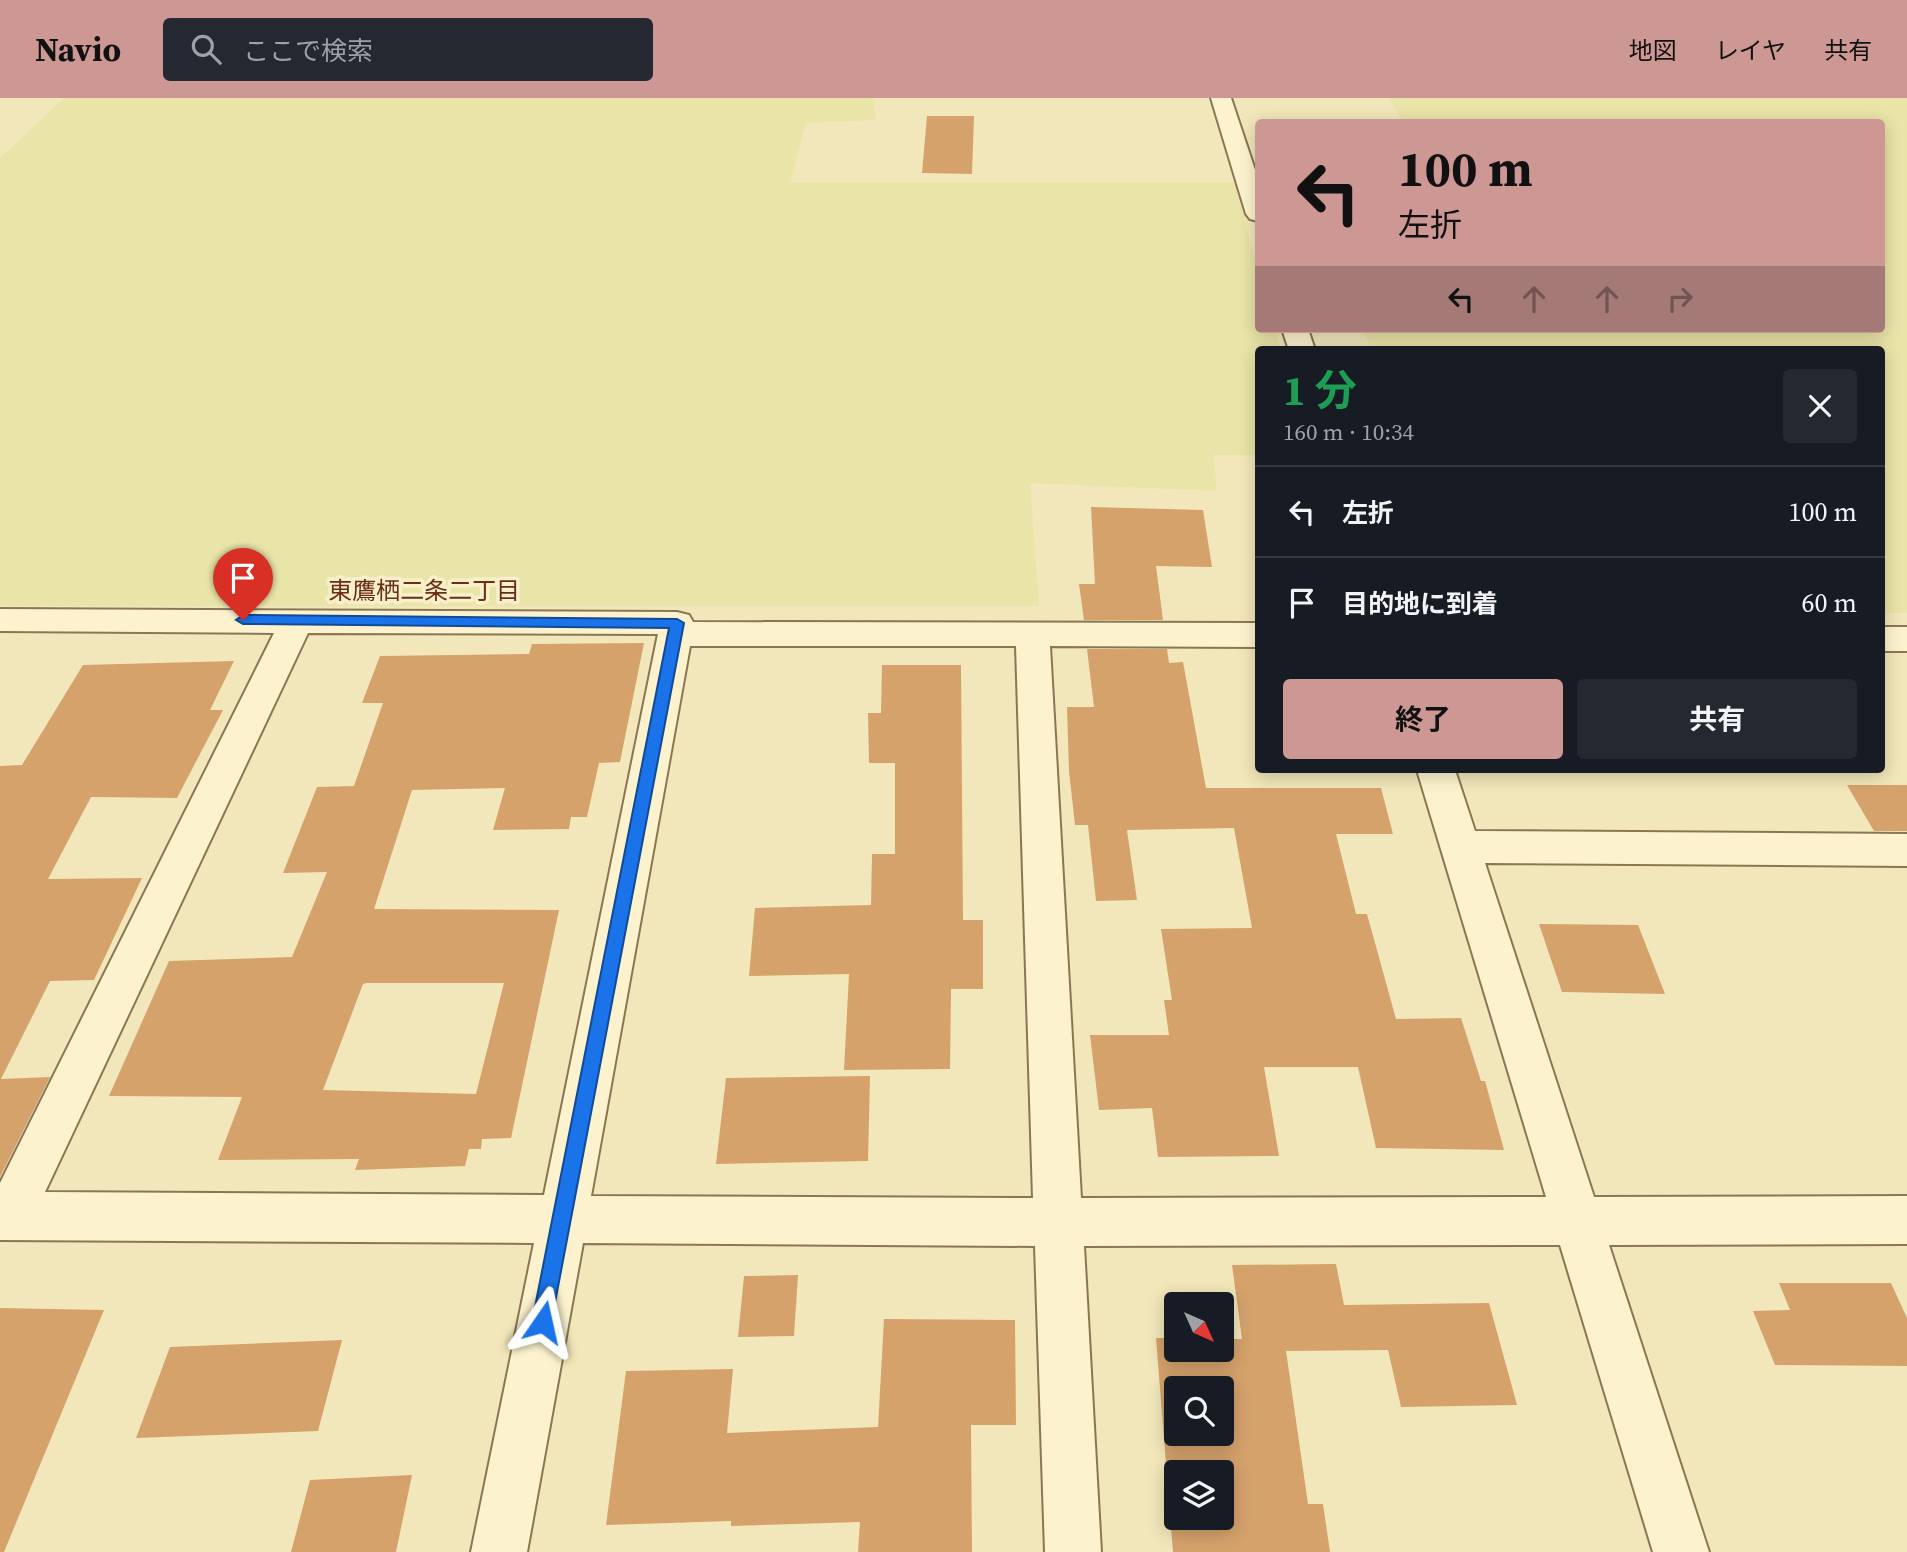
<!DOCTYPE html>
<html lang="ja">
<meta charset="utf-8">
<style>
:root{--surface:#171b24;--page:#242831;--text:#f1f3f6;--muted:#9ea1a6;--line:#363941;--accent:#cd9894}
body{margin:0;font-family:"Source Serif 4","Noto Sans JP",serif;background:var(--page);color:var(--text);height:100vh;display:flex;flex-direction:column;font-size:26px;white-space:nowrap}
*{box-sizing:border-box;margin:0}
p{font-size:23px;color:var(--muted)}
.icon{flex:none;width:38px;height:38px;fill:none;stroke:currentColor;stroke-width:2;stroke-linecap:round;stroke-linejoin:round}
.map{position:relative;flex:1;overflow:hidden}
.sheet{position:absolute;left:1255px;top:248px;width:630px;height:427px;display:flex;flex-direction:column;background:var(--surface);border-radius:7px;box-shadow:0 4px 18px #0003}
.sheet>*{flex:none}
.hud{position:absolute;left:1255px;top:21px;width:630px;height:214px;border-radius:7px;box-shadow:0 4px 18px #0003;background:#cd9894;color:#111;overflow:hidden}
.needle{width:46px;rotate:135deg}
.buttons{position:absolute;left:1164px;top:1194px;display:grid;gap:14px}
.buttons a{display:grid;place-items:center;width:70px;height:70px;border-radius:7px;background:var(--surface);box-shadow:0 4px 18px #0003;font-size:35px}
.pin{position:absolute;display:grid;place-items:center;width:60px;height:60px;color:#fff;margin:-72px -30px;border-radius:50% 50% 50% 0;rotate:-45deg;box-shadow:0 0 7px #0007}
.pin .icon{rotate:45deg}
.me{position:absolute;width:77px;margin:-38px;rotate:11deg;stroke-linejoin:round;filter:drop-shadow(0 0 5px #0008)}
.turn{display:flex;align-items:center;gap:24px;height:147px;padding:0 28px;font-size:32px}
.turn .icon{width:91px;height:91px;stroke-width:2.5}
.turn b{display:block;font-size:49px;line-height:60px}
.lanes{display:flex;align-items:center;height:66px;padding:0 28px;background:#0003;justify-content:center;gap:35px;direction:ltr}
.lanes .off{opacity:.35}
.round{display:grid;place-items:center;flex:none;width:74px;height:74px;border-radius:7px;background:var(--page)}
.overview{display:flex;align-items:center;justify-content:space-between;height:119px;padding:0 28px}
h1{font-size:42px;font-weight:700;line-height:52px;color:#1e9e55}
.primary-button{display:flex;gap:14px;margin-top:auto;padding:14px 28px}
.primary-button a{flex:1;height:80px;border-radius:7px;background:var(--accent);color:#111;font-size:28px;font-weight:700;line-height:80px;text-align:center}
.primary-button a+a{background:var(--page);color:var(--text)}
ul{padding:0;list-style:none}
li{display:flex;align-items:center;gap:21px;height:91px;padding:0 28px;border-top:2px solid var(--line)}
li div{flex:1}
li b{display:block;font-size:26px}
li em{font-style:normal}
header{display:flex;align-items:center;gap:42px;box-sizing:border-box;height:98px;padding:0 35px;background:var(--accent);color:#111}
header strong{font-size:33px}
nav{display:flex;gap:38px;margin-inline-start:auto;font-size:24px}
.search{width:490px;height:63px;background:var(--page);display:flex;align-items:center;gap:18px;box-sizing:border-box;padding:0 24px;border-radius:7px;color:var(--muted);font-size:26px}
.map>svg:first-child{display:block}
.farmland{fill:#e9e4a7}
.building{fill:#d5a26c;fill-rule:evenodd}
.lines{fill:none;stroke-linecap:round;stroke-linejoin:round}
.minor-casing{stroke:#8b7653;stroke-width:4}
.minor{fill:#fcf3ce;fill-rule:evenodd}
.route{fill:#1a73e8;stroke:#114b97;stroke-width:2}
.labels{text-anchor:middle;stroke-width:7;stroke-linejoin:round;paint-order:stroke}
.neighbourhood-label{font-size:24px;fill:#692e14;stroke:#f9f0cb}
</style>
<header>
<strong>Navio</strong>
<div class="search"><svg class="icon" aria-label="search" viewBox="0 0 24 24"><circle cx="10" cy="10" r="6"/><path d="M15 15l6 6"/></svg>ここで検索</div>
<nav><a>地図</a><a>レイヤ</a><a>共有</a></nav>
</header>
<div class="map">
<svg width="1907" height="1454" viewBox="0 0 1907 1454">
<rect width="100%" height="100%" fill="#f2e7ba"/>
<g class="farmland">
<polygon points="64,0 873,0 876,22 806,25 790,84 1234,84 1258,172 1258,231 1275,231 1281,252 1258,252 1258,357 1213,357 1217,393 1030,385 1039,508 0,508 0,60"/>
<polygon points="1389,0 1907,0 1907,515 1881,515 1881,252 1371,252 1363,231 1881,231 1881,24 1403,24"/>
</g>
<g class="building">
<polygon points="927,18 974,18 972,76 922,75"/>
<polygon points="1091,409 1203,412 1212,469 1156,468 1163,522 1084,522 1079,486 1095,486"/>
<path d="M 644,545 L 620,664 L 599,665 L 587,719 L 571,719 L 569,731 L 493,732 L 505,690 L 412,692 L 374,811 L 559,812 L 511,1040 L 482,1041 L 481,1051 L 469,1051 L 465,1068 L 355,1072 L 359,1061 L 218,1062 L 242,999 L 109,998 L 169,863 L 292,859 L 327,774 L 283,775 L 317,689 L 354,688 L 383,605 L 362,605 L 380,558 L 529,556 L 532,546 ZM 367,885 L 504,885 L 476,996 L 323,992 L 363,886 Z"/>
<polygon points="1087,551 1167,551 1169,565 1183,564 1206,690 1381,690 1393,736 1336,736 1356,816 1367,816 1396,921 1461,920 1481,983 1485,983 1504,1052 1376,1050 1358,969 1264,969 1279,1058 1158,1059 1152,1010 1099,1012 1090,937 1169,937 1164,902 1172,902 1161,831 1252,830 1234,730 1127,732 1137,802 1096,803 1088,727 1075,727 1069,673 1067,609 1094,609"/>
<polygon points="234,563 210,612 223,612 177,700 91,699 48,781 142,780 94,882 50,883 1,981 50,979 0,1079 0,668 22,667 83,567"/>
<polygon points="882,567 961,567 963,822 983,822 983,891 951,891 950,971 844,972 849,876 749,878 755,810 871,807 872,756 895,756 895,665 869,665 868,615 881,615"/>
<polygon points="1847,687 1907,687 1907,733 1874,733"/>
<polygon points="1539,826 1638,827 1665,896 1562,894"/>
<polygon points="870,978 868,1063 716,1066 726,980"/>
<path d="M 1336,1166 L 1344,1207 L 1489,1205 L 1517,1307 L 1401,1309 L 1388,1252 L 1286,1253 L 1308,1406 L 1323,1406 L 1330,1454 L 1173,1454 L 1156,1240 L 1176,1240 L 1176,1251 L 1222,1251 L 1222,1241 L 1242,1241 L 1232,1167 ZM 1176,1290 L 1222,1290 L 1222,1335 L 1176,1335 ZM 1176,1374 L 1222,1374 L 1222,1419 L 1176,1419 Z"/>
<polygon points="798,1177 794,1238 738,1239 744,1178"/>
<polygon points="1779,1185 1891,1185 1907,1220 1907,1268 1775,1267 1753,1213 1790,1212"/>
<polygon points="0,1210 104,1212 4,1454 0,1454"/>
<polygon points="884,1221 1015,1222 1016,1327 971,1327 972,1454 858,1454 860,1424 731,1428 731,1423 606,1427 626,1273 733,1271 727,1335 878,1329"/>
<polygon points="342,1242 318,1333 136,1340 170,1249"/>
<polygon points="412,1377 396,1454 291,1454 310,1382"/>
</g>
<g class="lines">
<defs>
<g id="minor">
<polygon points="1211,0 1231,0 1258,81 1258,123 1250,121 1246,116"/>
<polygon points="1282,231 1308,231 1315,252 1289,252"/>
<path d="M 0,511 L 677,514 L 689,517 L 693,524 L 1258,525 L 1258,549 L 1050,548 L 1081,1100 L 1546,1099 L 1417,672 L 1455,672 L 1475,733 L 1907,736 L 1907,768 L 1485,765 L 1594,1099 L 1907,1098 L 1907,1146 L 1609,1147 L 1709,1454 L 1653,1454 L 1560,1147 L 1084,1148 L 1101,1454 L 1045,1454 L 1035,1148 L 583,1145 L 527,1454 L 471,1454 L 534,1145 L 0,1142 L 0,1085 L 274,535 L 0,533 ZM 308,535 L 658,536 L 544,1097 L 45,1094 ZM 690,548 L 1016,548 L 1033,1100 L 591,1098 Z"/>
<rect x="1881" y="529" width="26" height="24"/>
</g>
</defs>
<use href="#minor" class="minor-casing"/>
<use href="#minor" class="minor"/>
</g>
<polygon class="route" points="243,517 677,521 684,525 550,1231 543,1234 535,1231 532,1224 669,530 243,526 236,522"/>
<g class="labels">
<g class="neighbourhood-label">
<text x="424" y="501">東鷹栖二条二丁目</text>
</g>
</g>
</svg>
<div class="buttons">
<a><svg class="needle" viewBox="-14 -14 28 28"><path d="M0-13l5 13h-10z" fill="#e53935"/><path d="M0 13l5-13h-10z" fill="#9ea1a6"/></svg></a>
<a><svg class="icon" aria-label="search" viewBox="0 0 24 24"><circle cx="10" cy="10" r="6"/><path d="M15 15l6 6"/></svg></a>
<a><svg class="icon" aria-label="layers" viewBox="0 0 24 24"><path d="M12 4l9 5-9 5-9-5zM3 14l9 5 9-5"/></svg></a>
</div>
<div class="pin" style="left:243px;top:522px;background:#d93025"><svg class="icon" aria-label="arrive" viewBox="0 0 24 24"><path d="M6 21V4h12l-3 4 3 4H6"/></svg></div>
<svg class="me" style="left:543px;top:1224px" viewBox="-20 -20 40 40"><path d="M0-17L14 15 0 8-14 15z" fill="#1a73e8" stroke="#fff" stroke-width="4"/></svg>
<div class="hud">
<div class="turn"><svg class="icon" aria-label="left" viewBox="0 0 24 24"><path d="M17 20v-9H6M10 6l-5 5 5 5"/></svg><div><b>100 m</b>左折</div></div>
<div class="lanes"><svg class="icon" aria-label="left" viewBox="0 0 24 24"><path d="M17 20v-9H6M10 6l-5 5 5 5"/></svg><svg class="icon off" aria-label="ahead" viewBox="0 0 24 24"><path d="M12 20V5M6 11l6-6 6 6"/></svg><svg class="icon off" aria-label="ahead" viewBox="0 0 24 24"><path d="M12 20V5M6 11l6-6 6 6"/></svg><svg class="icon off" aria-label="right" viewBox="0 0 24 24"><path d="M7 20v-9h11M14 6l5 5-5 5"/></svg></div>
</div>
<section class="sheet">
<div class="overview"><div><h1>1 分</h1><p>160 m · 10:34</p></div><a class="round"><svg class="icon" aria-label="close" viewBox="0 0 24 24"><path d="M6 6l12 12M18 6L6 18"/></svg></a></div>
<ul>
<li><svg class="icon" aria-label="left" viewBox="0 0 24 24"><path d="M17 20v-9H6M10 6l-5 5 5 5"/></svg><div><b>左折</b></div><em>100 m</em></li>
<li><svg class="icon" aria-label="arrive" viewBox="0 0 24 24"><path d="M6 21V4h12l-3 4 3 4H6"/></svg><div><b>目的地に到着</b></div><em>60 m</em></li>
</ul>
<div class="primary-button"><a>終了</a><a>共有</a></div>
</section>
</div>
